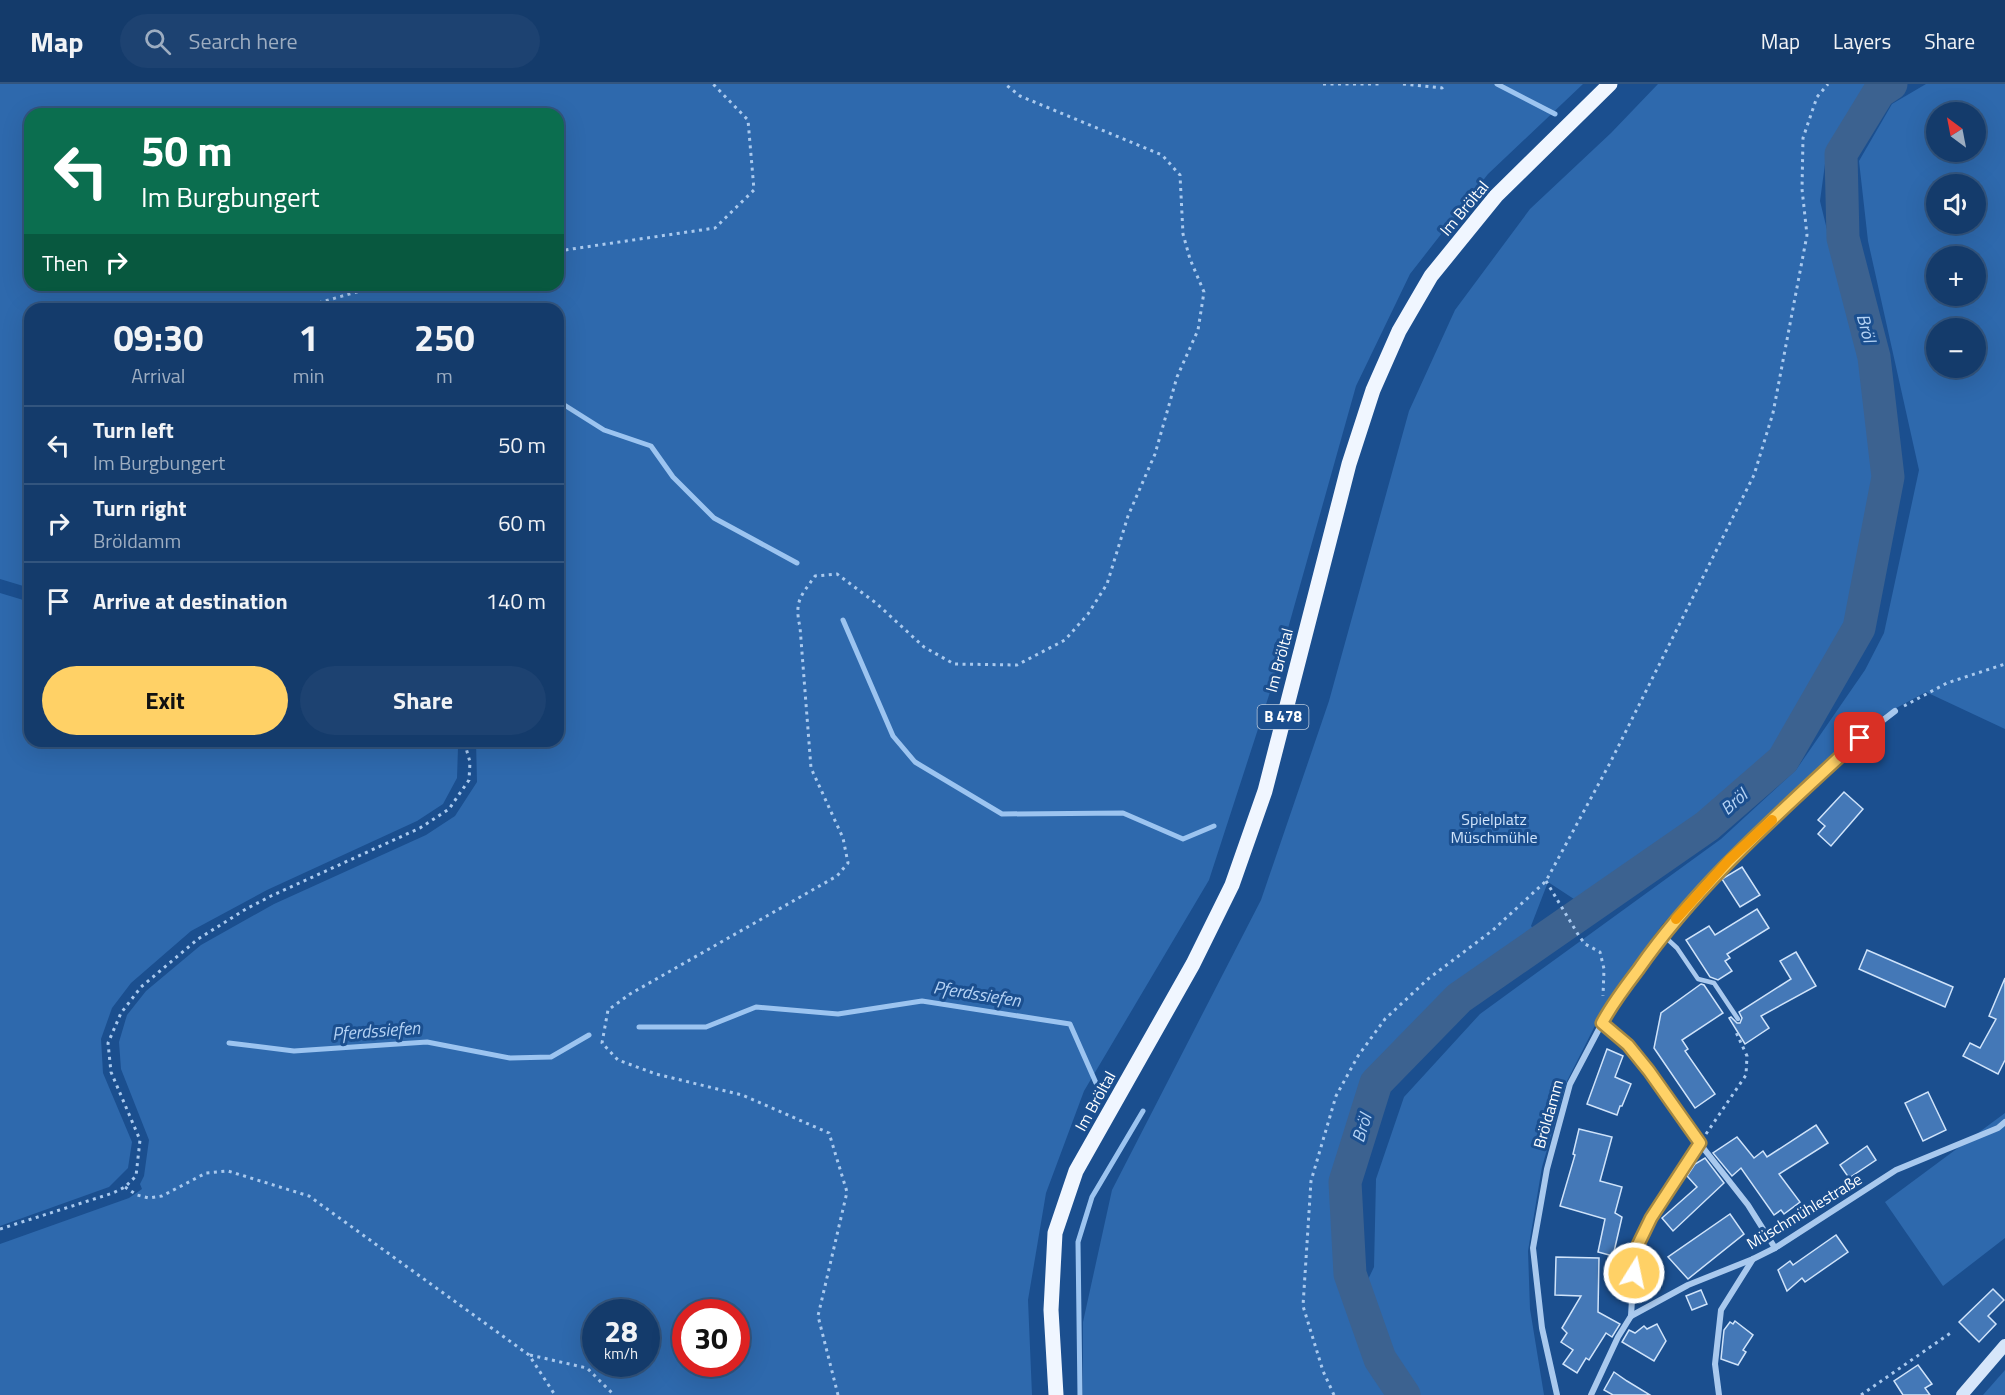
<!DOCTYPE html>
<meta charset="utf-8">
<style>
:root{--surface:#143b6b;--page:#1d4271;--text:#f1f3f6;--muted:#9dadc1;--line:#33557e;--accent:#ffd166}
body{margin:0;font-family:"Titillium Web",sans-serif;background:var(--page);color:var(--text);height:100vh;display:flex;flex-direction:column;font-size:22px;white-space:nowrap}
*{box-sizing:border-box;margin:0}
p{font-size:20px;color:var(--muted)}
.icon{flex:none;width:33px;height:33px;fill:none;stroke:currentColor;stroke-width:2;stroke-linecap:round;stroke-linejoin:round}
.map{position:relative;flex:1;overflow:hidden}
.details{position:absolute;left:24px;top:219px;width:540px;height:444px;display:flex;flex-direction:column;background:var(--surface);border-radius:18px;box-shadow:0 6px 24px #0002,0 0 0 2px var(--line)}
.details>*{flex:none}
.top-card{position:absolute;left:24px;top:24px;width:540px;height:183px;border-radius:18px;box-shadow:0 6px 24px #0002,0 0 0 2px var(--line);background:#0b6e4f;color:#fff;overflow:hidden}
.needle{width:39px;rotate:328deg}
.tools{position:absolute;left:1926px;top:18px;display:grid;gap:12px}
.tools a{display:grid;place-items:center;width:60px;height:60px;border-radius:50%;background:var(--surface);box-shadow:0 6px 24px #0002,0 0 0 2px var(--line);font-size:30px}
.speed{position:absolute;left:582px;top:1215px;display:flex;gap:12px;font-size:30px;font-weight:700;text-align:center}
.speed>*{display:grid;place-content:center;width:78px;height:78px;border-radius:50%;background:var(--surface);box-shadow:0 6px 24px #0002,0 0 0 2px var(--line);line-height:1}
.speed small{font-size:15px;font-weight:400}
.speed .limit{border:9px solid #d22;background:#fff;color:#111}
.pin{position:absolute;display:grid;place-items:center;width:51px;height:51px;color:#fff;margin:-26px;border-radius:12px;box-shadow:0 3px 9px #0006}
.me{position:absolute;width:66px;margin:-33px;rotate:10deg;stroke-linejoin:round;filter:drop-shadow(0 0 4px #0008)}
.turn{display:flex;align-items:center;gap:21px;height:126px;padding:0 18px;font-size:27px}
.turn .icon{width:78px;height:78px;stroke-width:2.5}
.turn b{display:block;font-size:42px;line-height:51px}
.then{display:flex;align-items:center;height:57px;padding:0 18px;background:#0003;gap:12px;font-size:22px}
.eta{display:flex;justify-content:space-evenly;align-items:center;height:102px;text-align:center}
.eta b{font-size:36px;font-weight:700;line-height:42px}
.button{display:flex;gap:12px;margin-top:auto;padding:12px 18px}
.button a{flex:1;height:69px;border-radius:36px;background:var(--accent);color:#111;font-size:24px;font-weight:700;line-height:69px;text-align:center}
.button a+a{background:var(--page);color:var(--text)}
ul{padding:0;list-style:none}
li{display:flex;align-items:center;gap:18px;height:78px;padding:0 18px;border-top:2px solid var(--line)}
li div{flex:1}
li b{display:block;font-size:22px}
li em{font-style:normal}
header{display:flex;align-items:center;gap:36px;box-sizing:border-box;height:84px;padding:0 30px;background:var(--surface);border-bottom:2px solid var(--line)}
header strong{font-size:28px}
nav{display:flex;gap:33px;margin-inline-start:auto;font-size:21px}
.search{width:420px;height:54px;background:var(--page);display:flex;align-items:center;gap:15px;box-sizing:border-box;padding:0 21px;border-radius:33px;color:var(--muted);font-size:22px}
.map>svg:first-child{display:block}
.green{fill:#2e69ad;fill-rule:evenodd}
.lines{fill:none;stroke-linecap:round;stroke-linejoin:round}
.stream{stroke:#9cc4f0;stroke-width:5}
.river{stroke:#3c6290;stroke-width:33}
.building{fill:#4478b7;stroke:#cfe3fa;stroke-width:1.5}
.path{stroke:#a9c9ee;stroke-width:3;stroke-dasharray:3 4.5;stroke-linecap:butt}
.lane{stroke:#a9c9ee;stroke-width:4.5}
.street{stroke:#a9c9ee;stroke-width:6}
.secondary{stroke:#d6e6fa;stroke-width:12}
.primary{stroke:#f0f6ff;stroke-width:15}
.route-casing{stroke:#a68842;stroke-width:15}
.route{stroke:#ffd166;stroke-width:10}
.slow{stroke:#f59e0b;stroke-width:10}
.labels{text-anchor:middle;stroke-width:6;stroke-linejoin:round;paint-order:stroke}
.shield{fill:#1b4f8f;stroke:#bbcadd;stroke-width:1.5}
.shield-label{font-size:15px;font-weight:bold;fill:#fff}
.street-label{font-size:16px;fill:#fff;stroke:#1b4f8f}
.park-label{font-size:16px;fill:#cfe3fa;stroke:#1b4f8f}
.water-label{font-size:18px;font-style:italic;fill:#b5d3f5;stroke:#1b4f8f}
</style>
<header>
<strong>Map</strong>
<div class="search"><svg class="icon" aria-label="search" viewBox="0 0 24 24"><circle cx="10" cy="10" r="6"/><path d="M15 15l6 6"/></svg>Search here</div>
<nav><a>Map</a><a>Layers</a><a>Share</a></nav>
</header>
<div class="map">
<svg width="2005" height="1311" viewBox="0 0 2005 1311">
<rect width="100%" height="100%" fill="#1b4f8f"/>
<g class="green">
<path d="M 0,0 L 1583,0 L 1488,90 L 1410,190 L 1356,302 L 1271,605 L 1209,796 L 1084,1007 L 1046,1109 L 1028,1216 L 1032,1311 L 0,1311 L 0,1160 L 129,1114 L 142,1105 L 140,1100 L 144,1092 L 149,1056 L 121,985 L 119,958 L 127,931 L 146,907 L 201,861 L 274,820 L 426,751 L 455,732 L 477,698 L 476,657 L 558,657 L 558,225 L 30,225 L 30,504 L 0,495 ZM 30,30 L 558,30 L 558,201 L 30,201 ZM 646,1228 L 646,1280 L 596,1280 L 596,1228 ZM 736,1228 L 736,1280 L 686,1280 L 686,1228 Z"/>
<path d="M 1658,0 L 1869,0 L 1832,59 L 1825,80 L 1820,117 L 1849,236 L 1863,282 L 1880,395 L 1854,538 L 1779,671 L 1697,735 L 1580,819 L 1548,798 L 1531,842 L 1538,851 L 1457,905 L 1373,997 L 1335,1096 L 1341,1192 L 1350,1233 L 1374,1183 L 1376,1095 L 1404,1013 L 1480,930 L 1721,755 L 1796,686 L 1865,586 L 1884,549 L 1919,386 L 1868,157 L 1859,77 L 1892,20 L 1926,0 L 2005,0 L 2005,645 L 1926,608 L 1887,629 L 1857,652 L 1732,766 L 1697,802 L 1662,841 L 1607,918 L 1567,997 L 1542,1083 L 1528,1167 L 1530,1225 L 1544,1311 L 1083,1311 L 1083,1238 L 1112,1106 L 1261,816 L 1329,617 L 1409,327 L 1455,226 L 1530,125 L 1611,49 ZM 1936,28 L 1976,28 L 1976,68 L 1936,68 ZM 1936,100 L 1976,100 L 1976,140 L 1936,140 ZM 1936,172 L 1976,172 L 1976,212 L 1936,212 ZM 1936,244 L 1976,244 L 1976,284 L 1936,284 Z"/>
<polygon points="0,509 30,518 30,657 454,657 458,664 457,694 443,720 417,737 267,806 191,847 131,899 112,924 101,955 103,989 132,1058 128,1084 109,1103 0,1142"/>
<polygon points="2005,1029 2005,1154 1943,1202 1885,1118"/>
<polygon points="2005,1286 2005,1311 1983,1311"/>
</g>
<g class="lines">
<g class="stream">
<polyline points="1497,0 1555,30"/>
<polyline points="558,317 604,346 651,362 673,393 714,434 797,479"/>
<polyline points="843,536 893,652 915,678 1002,730 1123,729 1183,755 1214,742"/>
<polyline points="639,943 706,943 756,923 838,930 922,917 1070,940 1096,999"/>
<polyline points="229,959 294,967 427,958 510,974 551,973 589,951"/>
<polyline points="1080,1311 1078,1158 1092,1113 1143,1027"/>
</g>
<polyline class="river" points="1404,1311 1380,1275 1350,1190 1345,1098 1376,999 1459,914 1707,742 1783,676 1859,544 1888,393 1874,273 1843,154 1841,70 1879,8 1891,0"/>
</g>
<g class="building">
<polygon points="1844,708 1863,725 1831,762 1818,750 1825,742 1818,736"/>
<polygon points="1742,783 1760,811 1740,823 1722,795"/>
<polygon points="1757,825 1769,844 1727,870 1730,874 1725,877 1732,887 1718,896 1710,893 1686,856 1709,842 1715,851"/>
<polygon points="1867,866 1953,903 1945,923 1859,885"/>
<polygon points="1796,868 1816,902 1761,932 1769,944 1745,960 1729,934 1731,933 1737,939 1740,939 1742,934 1739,928 1791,895 1780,877"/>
<polygon points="2005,894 2005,976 1998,990 1963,972 1970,959 1980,964 1996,935 1989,932"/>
<polygon points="1701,900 1704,901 1723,929 1682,956 1688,965 1685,967 1715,1010 1695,1024 1654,964 1661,929"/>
<polygon points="1607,965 1623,972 1615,993 1631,1000 1622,1022 1620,1022 1617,1031 1587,1020"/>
<polygon points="1928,1008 1946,1046 1923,1057 1905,1019"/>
<polygon points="1816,1041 1828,1059 1779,1090 1800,1118 1784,1130 1781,1126 1774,1131 1741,1084 1732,1092 1713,1069 1737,1053 1754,1074 1763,1067 1767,1073"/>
<polygon points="1579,1045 1612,1053 1600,1097 1622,1103 1615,1129 1622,1133 1613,1172 1598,1168 1605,1135 1560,1122 1575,1071 1573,1070"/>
<polygon points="1867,1062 1876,1076 1849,1094 1840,1081"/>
<polygon points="1705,1074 1724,1099 1673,1147 1662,1134 1697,1103 1687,1092 1695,1080"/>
<polygon points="1730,1130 1744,1150 1688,1195 1668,1173"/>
<polygon points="1836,1151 1848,1168 1805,1198 1802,1194 1787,1207 1778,1186 1790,1177 1793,1181"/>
<polygon points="1556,1173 1599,1174 1598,1228 1620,1240 1612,1253 1606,1249 1589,1276 1586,1274 1577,1289 1563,1280 1573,1266 1561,1258 1567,1249 1562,1244 1581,1212 1555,1211"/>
<polygon points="1993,1205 2004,1216 1988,1232 1996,1240 1979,1258 1959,1238"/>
<polygon points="1701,1206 1707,1220 1692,1226 1686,1212"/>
<polygon points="1735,1237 1753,1251 1743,1266 1746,1268 1738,1281 1721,1275 1724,1246 1730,1238 1733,1240"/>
<polygon points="1657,1240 1666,1257 1654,1277 1622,1258 1629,1246 1635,1249 1644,1242 1647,1245"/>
<polygon points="1918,1281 1932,1300 1925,1304 1930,1311 1903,1311 1894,1297"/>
<polygon points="1614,1288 1627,1297 1650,1311 1613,1311 1604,1306"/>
</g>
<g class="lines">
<g class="path">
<polyline points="1323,0 1379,0"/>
<polyline points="1403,0 1442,4 1446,0"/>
<polyline points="558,167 715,144 754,106 748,36 713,0"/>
<polyline points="297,225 381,201"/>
<polyline points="1904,622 1947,599 2005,580"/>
<polyline points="1546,797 1579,852 1585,860 1600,868 1604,885 1603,912"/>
<polyline points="1706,1050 1746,991 1747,972 1735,946"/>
<polyline points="125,1103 137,1111 149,1114 162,1112 206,1089 228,1087 309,1112 529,1271 555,1311"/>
<polyline points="0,1145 113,1109 125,1103 136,1092 140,1056 111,988 108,959 121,929 141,903 198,855 246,825 271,812 420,744 449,725 469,696 470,678 464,657"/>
<polyline points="530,1271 587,1284 614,1311"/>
<path d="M 838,1311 L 818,1232 L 847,1108 L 829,1049 L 742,1011 L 656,990 L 618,976 L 602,959 L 608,926 L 630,910 L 837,792 L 848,779 L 843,754 L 811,684 L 800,543 C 794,517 801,512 815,492 L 837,490 L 876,519 L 924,563 L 954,580 L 1017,581 L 1065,556 L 1088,530 L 1107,500 L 1128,432 L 1155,370 L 1177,293 L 1198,246 L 1204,208 L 1190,175 L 1183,150 L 1180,91 L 1162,71 L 1020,12 L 1005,0"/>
<polyline points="1334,1311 1323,1287 1303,1222 1311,1097 1336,1012 1358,972 1385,935 1428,895 1493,846 1546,797 1610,679 1754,391 1773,329 1807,151 1802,105 1803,54 1817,13 1828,0"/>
<polyline points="1861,1311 1952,1248"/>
</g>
<polyline class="lane" points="1663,851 1677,864 1698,895 1714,899 1738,935"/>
<g class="street">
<polyline points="1602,939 1628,961 1649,986 1697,1056 1748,1121 1775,1164"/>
<polyline points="1631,1232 1635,1167 1651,1134 1700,1059"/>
<polyline points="1557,1311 1542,1244 1533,1164 1547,1085 1570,1000 1609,926 1663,851 1690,818 1729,776 1860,654 1895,627"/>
<polyline points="1591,1311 1618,1253 1631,1232 1688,1201 1753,1175 1775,1164 1896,1086 1998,1044 2005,1038"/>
<polyline points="1719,1311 1715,1280 1721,1226 1753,1175"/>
</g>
<polyline class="secondary" points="1962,1311 2005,1261"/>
<polyline class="primary" points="1056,1311 1051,1226 1055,1149 1076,1087 1193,880 1232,801 1265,707 1349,380 1373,306 1399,247 1431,192 1496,112 1610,0"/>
</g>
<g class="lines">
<defs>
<path id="route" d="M 1634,1189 L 1635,1167 L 1651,1134 L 1700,1059 L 1649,987 L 1628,961 L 1602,939 C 1612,920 1625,903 1638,886 C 1700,797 1782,727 1860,654"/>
</defs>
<use href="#route" class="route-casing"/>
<use href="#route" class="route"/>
<polyline class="slow" points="1676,835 1729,776 1772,736"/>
</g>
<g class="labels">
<rect class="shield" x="1257.5" y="621" width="51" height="24" rx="4.5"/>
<g class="shield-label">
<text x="1283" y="638">B 478</text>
</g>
<g class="street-label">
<text transform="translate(1464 124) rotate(-50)" y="6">Im Bröltal</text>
<text transform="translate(1279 576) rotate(-75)" y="6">Im Bröltal</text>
<text transform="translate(1095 1017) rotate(-61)" y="6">Im Bröltal</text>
<text transform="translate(1548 1030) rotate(-74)" y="6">Bröldamm</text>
<text transform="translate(1804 1127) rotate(-31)" y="6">Müschmühlestraße</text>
</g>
<g class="park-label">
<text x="1494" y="741">Spielplatz<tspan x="1494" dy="18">Müschmühle</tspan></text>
</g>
<g class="water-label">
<text transform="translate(1866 244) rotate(75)" y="6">Bröl</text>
<text transform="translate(1734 718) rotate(-41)" y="6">Bröl</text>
<text transform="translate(977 910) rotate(9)" y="6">Pferdssiefen</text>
<text transform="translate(376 947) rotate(-4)" y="6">Pferdssiefen</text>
<text transform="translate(1362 1044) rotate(-73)" y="6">Bröl</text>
</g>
</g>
</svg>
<div class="tools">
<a><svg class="needle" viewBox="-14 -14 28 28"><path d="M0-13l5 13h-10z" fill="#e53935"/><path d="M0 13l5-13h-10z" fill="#9dadc1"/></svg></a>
<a><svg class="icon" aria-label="sound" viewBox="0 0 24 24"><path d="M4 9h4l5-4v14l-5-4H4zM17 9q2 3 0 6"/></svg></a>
<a>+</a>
<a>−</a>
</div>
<div class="speed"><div>28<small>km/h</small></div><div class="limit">30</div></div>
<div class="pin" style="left:1860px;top:654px;background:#d93025"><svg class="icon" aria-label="arrive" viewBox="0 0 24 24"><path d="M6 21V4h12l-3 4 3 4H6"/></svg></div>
<svg class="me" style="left:1634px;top:1189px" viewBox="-20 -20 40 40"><circle r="17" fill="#ffd166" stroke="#fff" stroke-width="3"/><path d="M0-11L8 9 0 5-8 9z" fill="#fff"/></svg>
<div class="top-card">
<div class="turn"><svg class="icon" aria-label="left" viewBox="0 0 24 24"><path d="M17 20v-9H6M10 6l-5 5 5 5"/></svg><div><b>50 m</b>Im Burgbungert</div></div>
<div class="then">Then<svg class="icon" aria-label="right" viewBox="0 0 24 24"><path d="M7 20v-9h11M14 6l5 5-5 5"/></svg></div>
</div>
<section class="details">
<div class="eta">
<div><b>09:30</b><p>Arrival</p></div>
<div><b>1</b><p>min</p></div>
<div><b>250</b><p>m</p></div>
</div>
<ul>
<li><svg class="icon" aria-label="left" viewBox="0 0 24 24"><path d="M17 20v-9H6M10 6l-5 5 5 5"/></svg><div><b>Turn left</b><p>Im Burgbungert</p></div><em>50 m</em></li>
<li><svg class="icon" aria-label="right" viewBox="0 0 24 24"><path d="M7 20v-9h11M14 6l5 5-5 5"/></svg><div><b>Turn right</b><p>Bröldamm</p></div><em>60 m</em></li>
<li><svg class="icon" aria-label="arrive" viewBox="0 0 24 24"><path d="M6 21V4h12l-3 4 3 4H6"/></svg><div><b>Arrive at destination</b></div><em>140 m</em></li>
</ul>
<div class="button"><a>Exit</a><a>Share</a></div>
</section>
</div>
